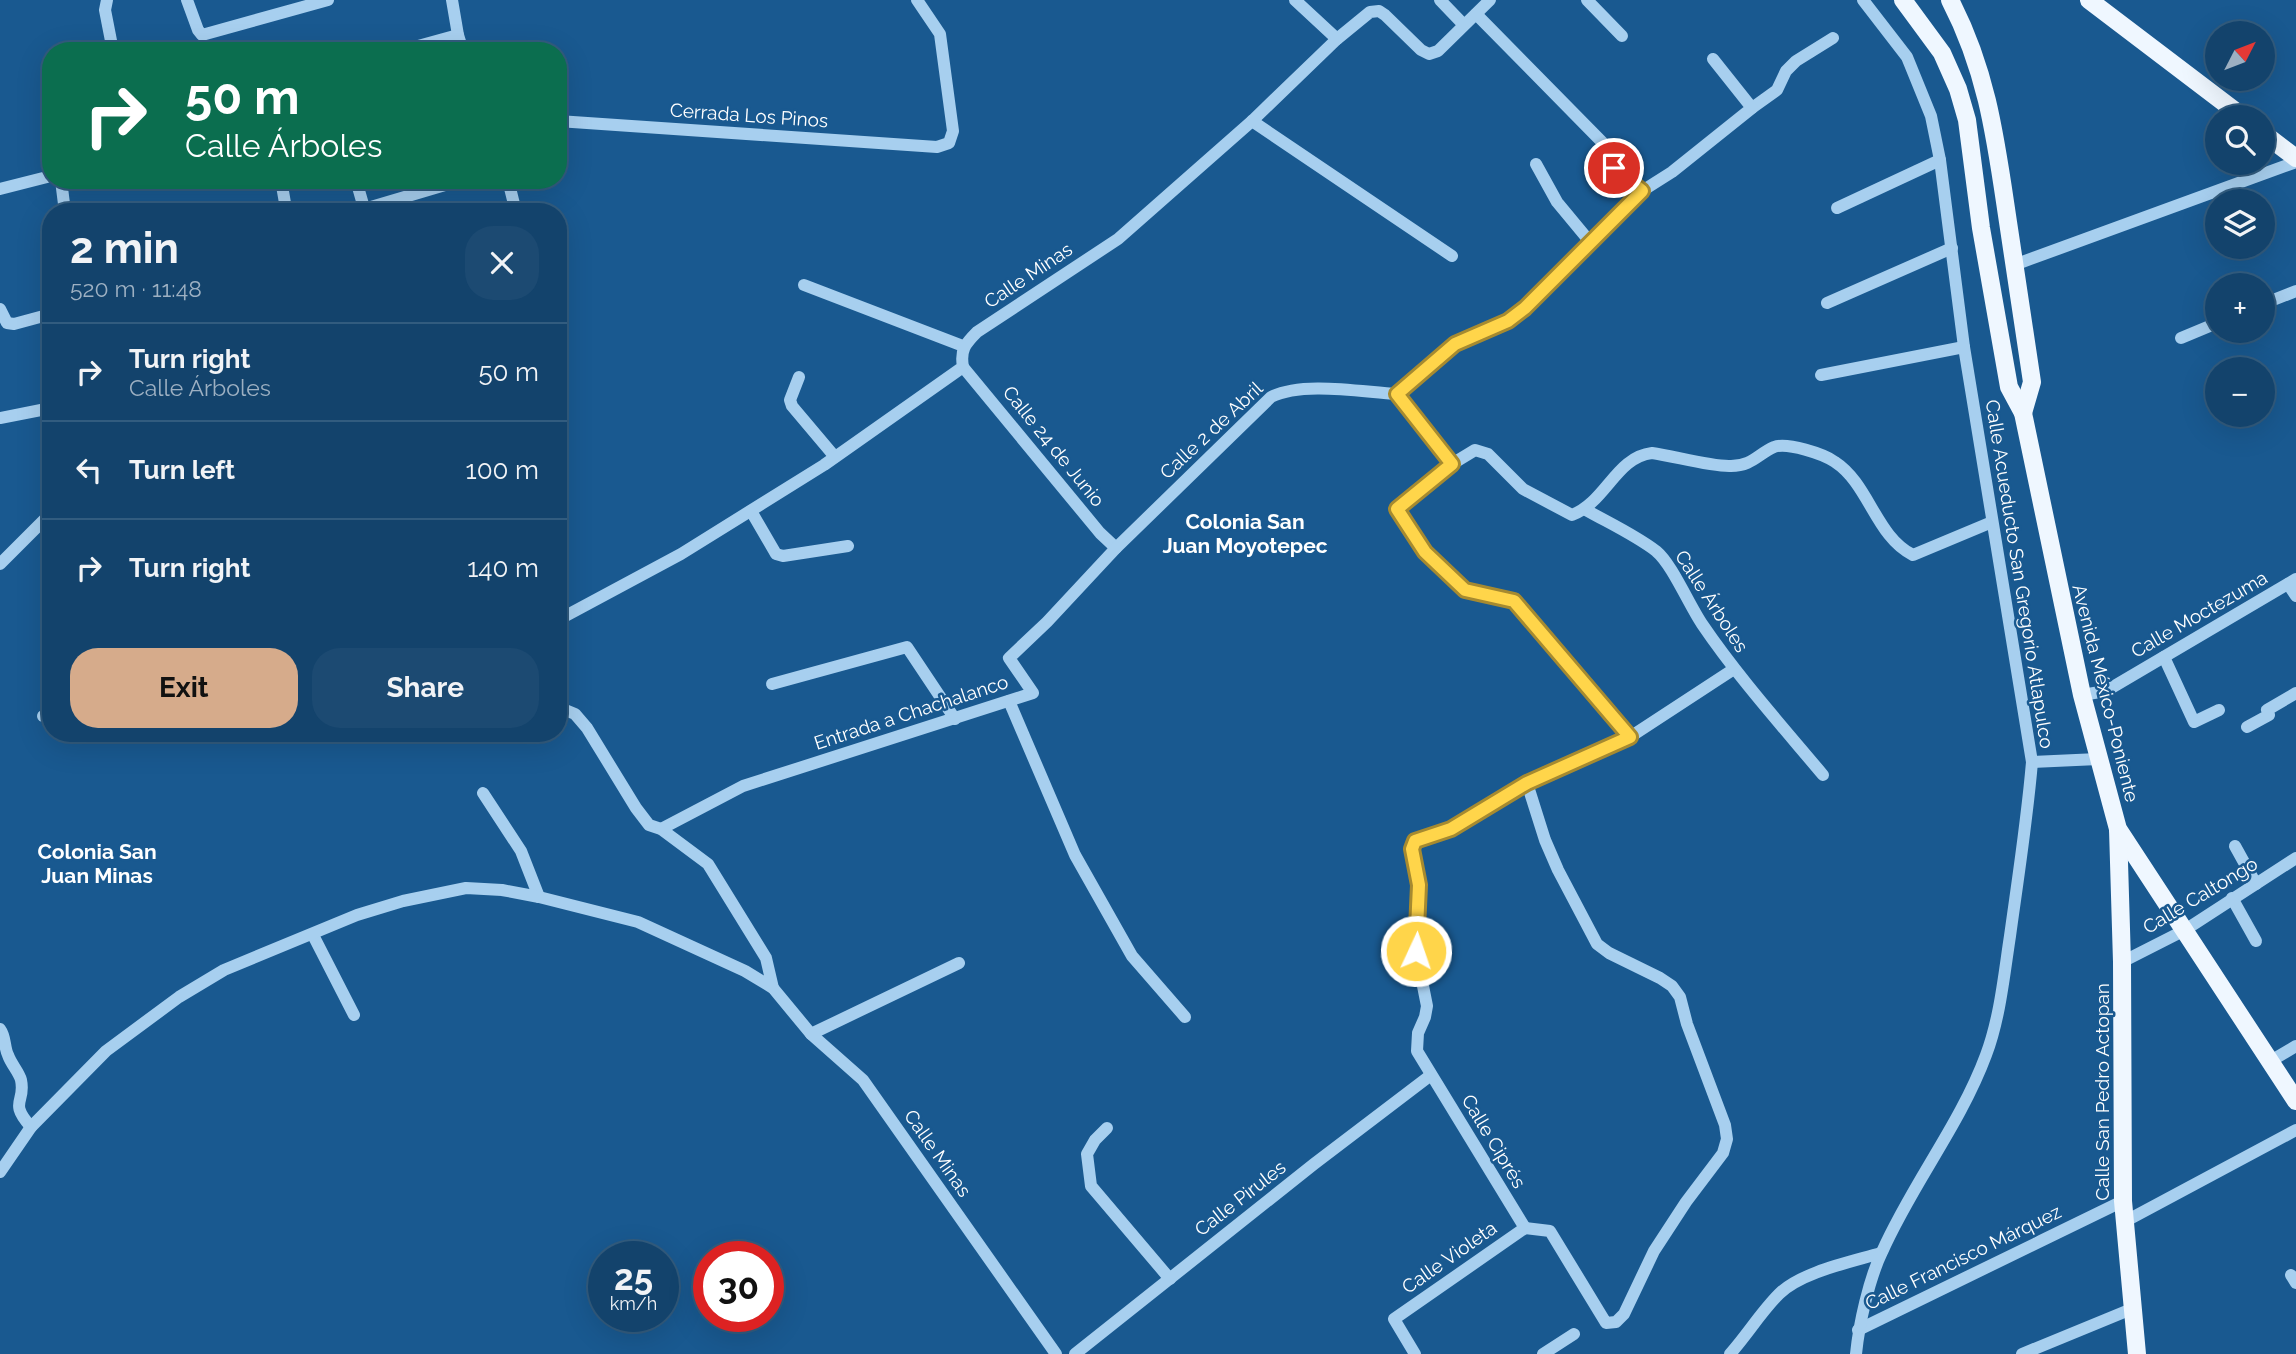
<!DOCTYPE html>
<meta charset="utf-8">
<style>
:root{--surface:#13436c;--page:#1c4a72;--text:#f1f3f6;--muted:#9db0c2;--line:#325c7f;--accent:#d6ab8b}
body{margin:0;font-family:Raleway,sans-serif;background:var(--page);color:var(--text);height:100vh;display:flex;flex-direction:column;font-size:26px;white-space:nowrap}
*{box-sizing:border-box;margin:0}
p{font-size:23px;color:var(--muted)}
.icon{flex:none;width:38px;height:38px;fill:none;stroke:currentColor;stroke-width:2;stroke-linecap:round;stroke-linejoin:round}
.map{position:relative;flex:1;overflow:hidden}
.drawer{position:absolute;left:42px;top:203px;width:525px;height:539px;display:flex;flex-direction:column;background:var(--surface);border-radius:28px;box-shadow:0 7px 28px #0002,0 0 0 2px var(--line)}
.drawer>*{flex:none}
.hud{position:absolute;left:42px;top:42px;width:525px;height:147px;border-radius:28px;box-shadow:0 7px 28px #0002,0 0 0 2px var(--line);background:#0b6e4f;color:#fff;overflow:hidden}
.needle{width:46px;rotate:48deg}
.tools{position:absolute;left:2205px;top:21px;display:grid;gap:14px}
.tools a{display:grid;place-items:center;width:70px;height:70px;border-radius:50%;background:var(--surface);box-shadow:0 7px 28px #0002,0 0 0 2px var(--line);font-size:35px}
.speed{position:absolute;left:588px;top:1241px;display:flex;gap:14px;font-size:35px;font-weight:700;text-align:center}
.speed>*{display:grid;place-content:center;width:91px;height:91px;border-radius:50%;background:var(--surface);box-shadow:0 7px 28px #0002,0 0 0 2px var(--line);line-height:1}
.speed small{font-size:18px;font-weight:400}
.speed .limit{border:10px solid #d22;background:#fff;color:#111}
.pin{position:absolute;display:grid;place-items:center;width:60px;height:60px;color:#fff;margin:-30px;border:4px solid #fff;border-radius:50%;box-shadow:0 2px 7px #0007}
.me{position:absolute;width:77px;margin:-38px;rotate:3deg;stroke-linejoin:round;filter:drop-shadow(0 0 5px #0008)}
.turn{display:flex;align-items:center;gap:24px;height:147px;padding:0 28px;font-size:32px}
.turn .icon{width:91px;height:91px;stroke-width:2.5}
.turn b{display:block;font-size:49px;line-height:60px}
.round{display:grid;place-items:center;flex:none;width:74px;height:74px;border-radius:28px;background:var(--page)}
.head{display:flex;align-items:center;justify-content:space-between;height:119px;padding:0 28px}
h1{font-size:42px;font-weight:700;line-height:52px}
.primary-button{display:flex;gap:14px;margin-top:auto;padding:14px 28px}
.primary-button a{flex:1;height:80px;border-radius:28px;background:var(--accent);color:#111;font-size:28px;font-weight:700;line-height:80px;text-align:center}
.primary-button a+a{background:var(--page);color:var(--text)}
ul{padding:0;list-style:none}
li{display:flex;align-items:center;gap:21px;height:98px;padding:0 28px;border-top:2px solid var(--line)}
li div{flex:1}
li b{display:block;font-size:26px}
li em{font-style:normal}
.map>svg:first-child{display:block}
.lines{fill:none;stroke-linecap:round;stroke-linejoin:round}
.minor{stroke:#a7cfef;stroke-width:12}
.major{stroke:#eff7ff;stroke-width:18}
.route-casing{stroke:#a68a30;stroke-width:18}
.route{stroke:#ffd54a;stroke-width:12}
.labels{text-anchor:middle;stroke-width:5;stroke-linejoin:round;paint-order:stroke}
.street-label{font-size:19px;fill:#fff;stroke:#195990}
.neighbourhood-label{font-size:21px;font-weight:bold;fill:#fff;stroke:#195990}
</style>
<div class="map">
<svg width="2296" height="1354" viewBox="0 0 2296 1354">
<rect width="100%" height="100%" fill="#195990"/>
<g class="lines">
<g class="minor">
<polyline points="107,0 105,10 113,51"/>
<polyline points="187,0 198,30 202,35 328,0"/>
<polyline points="452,0 458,35 463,51"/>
<polyline points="1295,0 1337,39"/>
<polyline points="1440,0 1463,24"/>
<polyline points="1587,0 1622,36"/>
<polyline points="1476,14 1602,142 1614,168 1642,191"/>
<polyline points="400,51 458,35"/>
<polyline points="1752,108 1777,90 1786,71 1796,61 1833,38"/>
<polyline points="558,121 937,147 949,143 953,131 940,34 917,0"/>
<polyline points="1252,121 1452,256"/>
<polyline points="1536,164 1557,202 1591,243"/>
<polyline points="61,180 65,212"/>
<polyline points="356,180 364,208"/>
<polyline points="508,180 516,212"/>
<polyline points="0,189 51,176"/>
<polyline points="1837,208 1940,160"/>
<polyline points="281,212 285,203 281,180"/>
<polyline points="354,212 462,180"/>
<polyline points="2014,265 2296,162"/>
<polyline points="804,285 963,346"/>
<polyline points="1827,303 1952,248"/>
<polyline points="2263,304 2296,291"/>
<polyline points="0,309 7,323 14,324 51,314"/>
<polyline points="2181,338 2217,323"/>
<polyline points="963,367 1100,533 1116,548"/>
<polyline points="1821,375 1964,347"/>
<polyline points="799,377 790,400 792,406 835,457"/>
<polyline points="1397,394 1452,464"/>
<polyline points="0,418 51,408"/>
<path d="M 1586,510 C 1609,523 1635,535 1656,551 C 1672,564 1689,605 1702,624 C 1738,677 1782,726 1823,775"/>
<polyline points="751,511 776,554 783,556 848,546"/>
<polyline points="0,564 51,513"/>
<polyline points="2288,584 2296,596"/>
<path d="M 558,620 L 681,554 L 824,465 L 963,367 C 960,350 965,344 977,332 L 1118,239 L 1252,121 L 1337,39 L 1370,12 L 1379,11 L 1385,15 L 1421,50 L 1429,54 L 1438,51 L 1490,0"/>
<polyline points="2164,657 2194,722 2219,710"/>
<polyline points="772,684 907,647 955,719"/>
<polyline points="2082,695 2106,691 2296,579"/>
<polyline points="1009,701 1075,855 1132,956 1185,1017"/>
<polyline points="558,707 575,714 587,728 636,808 649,825 661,829 708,864 766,958 773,988"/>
<polyline points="43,716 51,711"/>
<polyline points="2247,727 2269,715 2267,710 2296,693"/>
<path d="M 1630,737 L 1514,601 L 1465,590 L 1425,552 L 1397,509 L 1452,464 L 1475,450 L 1488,454 L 1523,489 L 1572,515 C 1606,502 1616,457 1652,453 C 1674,456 1711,467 1731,466 C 1752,466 1758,454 1774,447 C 1787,442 1824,454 1835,462 C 1869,484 1876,537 1913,555 L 1992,522"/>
<polyline points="2032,762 2098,759"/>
<polyline points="483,793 521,851 539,897"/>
<path d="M 661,829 L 743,786 L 1033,693 L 1009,658 L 1047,622 L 1116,548 L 1271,397 C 1303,381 1361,392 1397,394 L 1455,344 L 1508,321 L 1525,308 L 1642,191 L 1672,172 L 1752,108 L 1713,59"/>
<polyline points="2235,846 2256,884"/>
<polyline points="2232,898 2256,941"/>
<polyline points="313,935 354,1015"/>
<polyline points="2122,962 2185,930 2296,858"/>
<path d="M 0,1029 C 6,1037 4,1047 8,1055 C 11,1064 19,1072 21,1080 C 26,1103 8,1101 31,1127"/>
<polyline points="811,1034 959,963"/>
<polyline points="2269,1062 2296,1046"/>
<polyline points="1107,1128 1095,1140 1087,1154 1091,1186 1170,1279"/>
<polyline points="0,1172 31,1127 106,1051 179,997 224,970 357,915 403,901 466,888 502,890 539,897 638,922 745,971 773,988 811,1034 863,1080 1056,1354"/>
<polyline points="2124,1222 2296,1130"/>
<polyline points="1525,1228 1550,1231 1606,1323 1616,1322 1624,1314 1654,1251 1686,1202 1723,1153 1727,1139 1725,1125 1687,1024 1680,997 1672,986 1660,978 1609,953 1597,944 1558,870 1545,840 1527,783"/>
<polyline points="1525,1228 1417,1051 1418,1033 1425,1017 1427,1006 1416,951 1419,885 1412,849 1415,841 1451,829 1527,783 1630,737 1734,669"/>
<polyline points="2291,1275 2296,1283"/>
<polyline points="1858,1330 2123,1201"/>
<polyline points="1075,1354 1314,1164 1431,1075"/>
<polyline points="1415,1354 1394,1319 1525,1228"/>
<polyline points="1543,1354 1574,1334"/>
<path d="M 1730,1354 C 1747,1335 1761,1312 1779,1294 C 1801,1272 1851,1262 1881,1253"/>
<path d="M 1856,1354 C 1859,1324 1869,1279 1882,1252 C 1912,1184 1960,1125 1986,1055 C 2000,1018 2004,975 2010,936 C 2018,878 2027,821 2032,762 L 1964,347 L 1940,160 L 1931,116 L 1907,57 L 1863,0"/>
<polyline points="2022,1354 2134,1308"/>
</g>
<g class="major">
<polyline points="1903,0 1942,53 1958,89 1967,120 1981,228 2009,387 2023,413 2082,695 2118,829 2296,1101"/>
<path d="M 1950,0 C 1988,73 1996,142 2008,222 C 2016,276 2024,329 2032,382 L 2023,413"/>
<polyline points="2089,0 2243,117"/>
<polyline points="2263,133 2296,158"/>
<polyline points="2118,829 2122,962 2123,1201 2137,1354"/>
</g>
</g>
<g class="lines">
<defs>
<polyline id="route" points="1416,951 1419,885 1412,849 1415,841 1451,829 1527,783 1630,737 1514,601 1465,590 1425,552 1397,509 1452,464 1397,394 1455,344 1508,321 1525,308 1642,191 1614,168"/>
</defs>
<use href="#route" class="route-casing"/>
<use href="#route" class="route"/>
</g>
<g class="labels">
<g class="street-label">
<text transform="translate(749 115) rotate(4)" y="7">Cerrada Los Pinos</text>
<text transform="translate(1028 275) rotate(-34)" y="7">Calle Minas</text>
<text transform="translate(1211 430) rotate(-43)" y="7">Calle 2 de Abril</text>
<text transform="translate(1054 446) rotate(51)" y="7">Calle 24 de Junio</text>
<text transform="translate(2020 574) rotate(81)" y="7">Calle Acueducto San Gregorio Atlapulco</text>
<text transform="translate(1712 601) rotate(57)" y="7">Calle Árboles</text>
<text transform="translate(2199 614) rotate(-30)" y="7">Calle Moctezuma</text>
<text transform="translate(2106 693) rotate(76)" y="7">Avenida México-Poniente</text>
<text transform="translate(911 712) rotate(-18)" y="7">Entrada a Chachalanco</text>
<text transform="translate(2200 895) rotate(-31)" y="7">Calle Caltongo</text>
<text transform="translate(2102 1092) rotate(-90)" y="7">Calle San Pedro Actopan</text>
<text transform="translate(1494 1141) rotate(59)" y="7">Calle Ciprés</text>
<text transform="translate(938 1153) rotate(55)" y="7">Calle Minas</text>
<text transform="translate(1240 1198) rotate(-38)" y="7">Calle Pirules</text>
<text transform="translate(1449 1257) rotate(-35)" y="7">Calle Violeta</text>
<text transform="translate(1963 1257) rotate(-26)" y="7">Calle Francisco Márquez</text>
</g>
<g class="neighbourhood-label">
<text x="1245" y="529">Colonia San<tspan x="1245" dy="24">Juan Moyotepec</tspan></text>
<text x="97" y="859">Colonia San<tspan x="97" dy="24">Juan Minas</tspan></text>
</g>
</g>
</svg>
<div class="tools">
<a><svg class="needle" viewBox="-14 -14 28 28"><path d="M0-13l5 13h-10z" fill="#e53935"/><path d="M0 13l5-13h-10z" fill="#9db0c2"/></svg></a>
<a><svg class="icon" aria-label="search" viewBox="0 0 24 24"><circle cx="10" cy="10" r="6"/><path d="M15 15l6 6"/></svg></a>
<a><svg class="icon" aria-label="layers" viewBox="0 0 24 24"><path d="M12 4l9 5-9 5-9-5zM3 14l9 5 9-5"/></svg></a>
<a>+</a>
<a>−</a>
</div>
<div class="speed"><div>25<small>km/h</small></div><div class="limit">30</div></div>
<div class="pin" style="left:1614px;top:168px;background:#d93025"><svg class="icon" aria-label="arrive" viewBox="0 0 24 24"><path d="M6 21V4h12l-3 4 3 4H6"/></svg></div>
<svg class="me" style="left:1416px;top:951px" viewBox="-20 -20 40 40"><circle r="17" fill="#ffd54a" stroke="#fff" stroke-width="3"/><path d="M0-11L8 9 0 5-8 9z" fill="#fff"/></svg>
<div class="hud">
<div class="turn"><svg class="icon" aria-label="right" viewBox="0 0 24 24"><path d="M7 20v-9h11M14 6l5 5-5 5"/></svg><div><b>50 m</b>Calle Árboles</div></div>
</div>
<section class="drawer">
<div class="head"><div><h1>2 min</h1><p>520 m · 11:48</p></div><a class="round"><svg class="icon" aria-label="close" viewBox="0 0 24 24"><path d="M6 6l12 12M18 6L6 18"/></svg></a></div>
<ul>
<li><svg class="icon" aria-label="right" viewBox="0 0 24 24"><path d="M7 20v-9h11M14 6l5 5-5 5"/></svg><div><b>Turn right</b><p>Calle Árboles</p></div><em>50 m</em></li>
<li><svg class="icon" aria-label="left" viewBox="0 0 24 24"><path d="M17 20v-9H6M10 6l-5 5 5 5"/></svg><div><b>Turn left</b></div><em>100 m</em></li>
<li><svg class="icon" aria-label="right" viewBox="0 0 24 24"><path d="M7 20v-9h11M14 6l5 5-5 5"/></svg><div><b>Turn right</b></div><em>140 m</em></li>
</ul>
<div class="primary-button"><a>Exit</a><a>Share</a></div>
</section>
</div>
